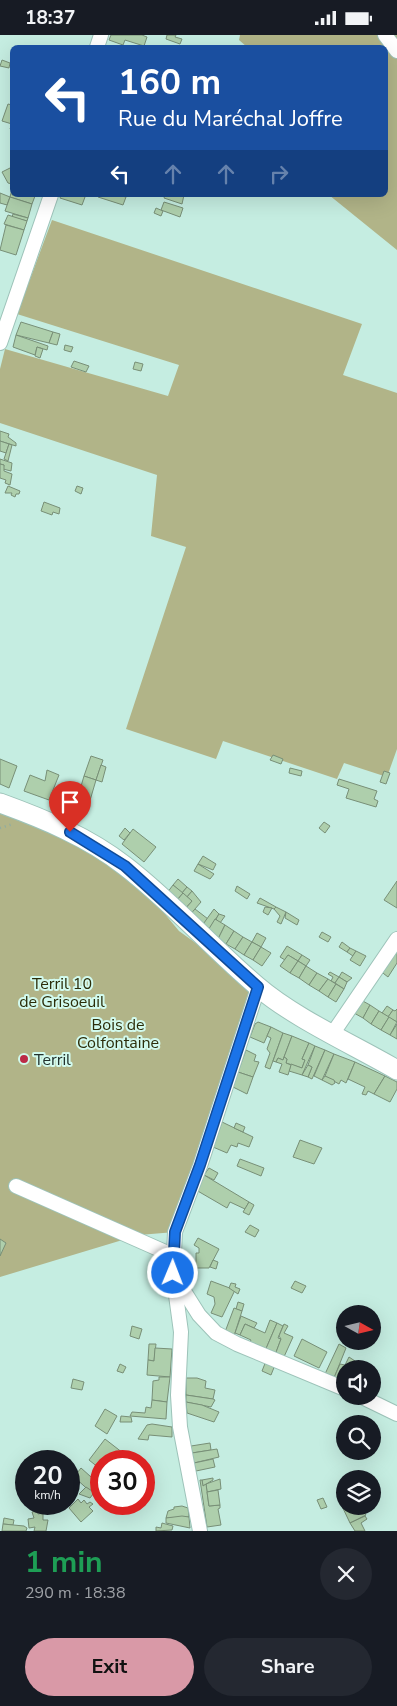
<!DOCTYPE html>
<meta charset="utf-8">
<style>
:root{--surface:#171b24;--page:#242831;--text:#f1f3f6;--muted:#9ea1a6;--accent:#d999a7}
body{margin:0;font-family:"Nunito Sans",sans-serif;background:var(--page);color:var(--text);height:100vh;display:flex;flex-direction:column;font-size:19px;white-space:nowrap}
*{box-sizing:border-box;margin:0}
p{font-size:16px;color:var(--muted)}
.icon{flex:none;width:28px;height:28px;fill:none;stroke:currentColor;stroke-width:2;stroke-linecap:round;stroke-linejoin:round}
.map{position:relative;height:1496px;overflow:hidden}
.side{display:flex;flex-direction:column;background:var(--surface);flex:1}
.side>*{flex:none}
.hud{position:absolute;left:10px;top:10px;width:378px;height:152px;border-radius:8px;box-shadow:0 5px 20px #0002;background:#1a4fa0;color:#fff;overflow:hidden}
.needle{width:32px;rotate:98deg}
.controls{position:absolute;left:336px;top:1270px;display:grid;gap:10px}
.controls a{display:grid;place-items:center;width:45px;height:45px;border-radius:50%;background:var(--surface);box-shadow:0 5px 20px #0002;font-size:25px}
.speed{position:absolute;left:15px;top:1415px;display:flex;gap:10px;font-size:25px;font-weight:700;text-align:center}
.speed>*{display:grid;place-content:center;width:65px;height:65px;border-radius:50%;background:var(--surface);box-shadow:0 5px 20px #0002;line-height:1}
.speed small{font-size:12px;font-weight:400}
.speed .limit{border:8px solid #d22;background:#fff;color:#111}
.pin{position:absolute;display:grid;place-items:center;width:42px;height:42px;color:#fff;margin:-51px -21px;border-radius:50% 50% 50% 0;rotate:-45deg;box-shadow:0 0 5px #0007}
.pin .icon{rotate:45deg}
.me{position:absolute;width:55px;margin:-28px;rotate:1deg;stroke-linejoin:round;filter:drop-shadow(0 0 4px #0008)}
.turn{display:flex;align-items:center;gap:18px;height:105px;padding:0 25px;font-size:22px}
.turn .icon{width:65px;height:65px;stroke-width:2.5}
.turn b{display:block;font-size:35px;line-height:42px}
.lanes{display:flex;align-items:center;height:48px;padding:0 25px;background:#0003;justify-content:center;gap:25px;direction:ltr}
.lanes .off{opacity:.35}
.round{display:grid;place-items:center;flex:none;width:52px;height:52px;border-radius:26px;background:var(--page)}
.head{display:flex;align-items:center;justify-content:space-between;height:85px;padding:0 25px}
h1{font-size:30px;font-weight:700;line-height:38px;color:#1e9e55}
.action{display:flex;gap:10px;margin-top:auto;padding:10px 25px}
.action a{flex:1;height:58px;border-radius:30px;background:var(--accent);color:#111;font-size:20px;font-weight:700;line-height:58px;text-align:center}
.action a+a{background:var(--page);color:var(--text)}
.status{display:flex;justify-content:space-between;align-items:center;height:35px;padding:0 25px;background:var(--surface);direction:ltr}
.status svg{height:14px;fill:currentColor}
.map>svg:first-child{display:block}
.green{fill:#b1b488}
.building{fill:#aecfac;stroke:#788f77}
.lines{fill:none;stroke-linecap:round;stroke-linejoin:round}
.street-casing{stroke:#9dc3b9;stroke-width:16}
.secondary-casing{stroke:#9dc3b9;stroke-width:21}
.path{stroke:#8daca3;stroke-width:2.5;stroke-dasharray:1 4;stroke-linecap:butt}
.street{stroke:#fff;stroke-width:14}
.secondary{stroke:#fff;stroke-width:19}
.route-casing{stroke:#114b97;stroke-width:12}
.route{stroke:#1a73e8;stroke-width:9}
.poi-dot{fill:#bc2b47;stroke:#d2faee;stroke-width:2}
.labels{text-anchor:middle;stroke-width:4;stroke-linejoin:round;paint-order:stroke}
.park-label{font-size:16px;fill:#2b2c08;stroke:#d2faee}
.poi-label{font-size:16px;fill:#22312d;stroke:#d2faee;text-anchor:start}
</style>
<div class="status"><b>18:37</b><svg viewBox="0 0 49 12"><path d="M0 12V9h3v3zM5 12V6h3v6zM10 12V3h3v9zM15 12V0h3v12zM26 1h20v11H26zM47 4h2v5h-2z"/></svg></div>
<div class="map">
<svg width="397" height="1496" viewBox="0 0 397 1496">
<rect width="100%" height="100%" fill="#c5ede1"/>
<g class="green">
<polygon points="240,0 397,0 397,215 329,160 385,160 385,12 247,12 239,5"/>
<polygon points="52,185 362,289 343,340 397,358 397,714 387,742 344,728 337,744 223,706 216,724 126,694 186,512 151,501 157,440 0,388 0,334 5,314 168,361 179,330 17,279"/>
<polygon points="0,768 125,831 179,896 258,953 175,1197 139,1200 0,1242"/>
</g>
<g class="building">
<polygon points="111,0 142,0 147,2 144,11 125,5 123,10 109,5"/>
<polygon points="167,0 176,0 175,2 182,4 180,9 166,4"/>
<polygon points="2,25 10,28 9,33 0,31"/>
<polygon points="8,69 12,70 12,95 10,94 12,89 2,86"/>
<polygon points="10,133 12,137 12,149 8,148 2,137"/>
<polygon points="12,154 12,160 35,161 32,169 10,162"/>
<polygon points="0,158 10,162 7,170 0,168"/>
<polygon points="61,160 80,160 85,162 82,170 60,163"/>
<polygon points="99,160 118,160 126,162 123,170 98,162"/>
<polygon points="165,160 184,160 182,169 164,163"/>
<polygon points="10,162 32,169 28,183 5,176"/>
<polygon points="164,167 183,173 180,182 161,175"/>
<polygon points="156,173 163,176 161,181 154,178"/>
<polygon points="13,179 28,183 27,186 12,182"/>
<polygon points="8,180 27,186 24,195 4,189"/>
<polygon points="6,190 24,195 16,220 0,215"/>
<polygon points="21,287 53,297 49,308 16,300"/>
<polygon points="53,297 60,299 57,310 49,308"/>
<polygon points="16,300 48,311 47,315 37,312 35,320 13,312"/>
<polygon points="65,310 73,312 71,317 64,315"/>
<polygon points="37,312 43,314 40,323 35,321"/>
<polygon points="74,326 89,331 86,337 71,332"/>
<polygon points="135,327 143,329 141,336 133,334"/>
<polygon points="0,396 9,399 8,402 16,408 16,411 0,406"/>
<polygon points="0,406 9,409 6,418 0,416"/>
<polygon points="9,409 12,410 8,426 4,424"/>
<polygon points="0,424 12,428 11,436 3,434 4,430 0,429"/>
<polygon points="0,429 4,430 4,436 12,439 10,450 5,448 6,445 0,443"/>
<polygon points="8,451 20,456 19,459 16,459 15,462 11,460 12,458 5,458"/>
<polygon points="77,451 83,453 81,459 75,456"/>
<polygon points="44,467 60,473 59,479 53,477 52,480 41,476"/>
<polygon points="273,720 283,724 281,729 270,725"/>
<polygon points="91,721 103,725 96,745 84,741"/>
<polygon points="0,724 17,731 9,753 0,749"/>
<polygon points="101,730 106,732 102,747 96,745"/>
<polygon points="290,733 302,736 301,741 289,738"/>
<polygon points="47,735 59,740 49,765 24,756 30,740 45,746"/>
<polygon points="384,736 390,738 386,749 380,747"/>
<polygon points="84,741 96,745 86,779 74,775"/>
<polygon points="339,744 377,756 374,764 378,766 376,772 346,763 349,754 337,750"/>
<polygon points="324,787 330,791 325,798 319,793"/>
<polygon points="125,793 130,798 124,805 119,801"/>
<polygon points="133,794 156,812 144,827 122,809"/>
<polygon points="203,821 216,829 213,835 198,829"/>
<polygon points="198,829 214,839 210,844 194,836"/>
<polygon points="178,844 187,852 182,858 173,850"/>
<polygon points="397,846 397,873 384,865"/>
<polygon points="173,850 183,858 173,870 164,862"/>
<polygon points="237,851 250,859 247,864 235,856"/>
<polygon points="187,852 192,856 187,862 182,858"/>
<polygon points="192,856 201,867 188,882 182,877 192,866 187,862"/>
<polygon points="183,858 192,866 182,877 173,870"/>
<polygon points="260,863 276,872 274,874 257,868"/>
<polygon points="265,872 272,873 268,880 263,877"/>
<polygon points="276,872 286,877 281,889 277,887 280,881 274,874"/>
<polygon points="195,874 208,884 201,892 188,882"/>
<polygon points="214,874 219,879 207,897 201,892"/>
<polygon points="286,877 299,885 297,890 285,883"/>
<polygon points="219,879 225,881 220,888 216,884"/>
<polygon points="215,884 225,890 218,904 207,897"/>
<polygon points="225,890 234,896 226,909 218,904"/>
<polygon points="234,896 243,902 235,914 226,909"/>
<polygon points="322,897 331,902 328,907 319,902"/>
<polygon points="257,898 266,903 261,912 252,907"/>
<polygon points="243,902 252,907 244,920 235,914"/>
<polygon points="252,907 261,912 253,925 244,920"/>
<polygon points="342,907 350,913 347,917 339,912"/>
<polygon points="287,911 302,920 298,926 288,920 285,925 280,922"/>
<polygon points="261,912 271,918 262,931 253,925"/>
<polygon points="350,913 356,916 353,921 347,917"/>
<polygon points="397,914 397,928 388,942 379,935"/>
<polygon points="356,916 366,921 360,931 350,925"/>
<polygon points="288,920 298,926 290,938 280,931"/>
<polygon points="302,920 310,925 306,931 298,926"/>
<polygon points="298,926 306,931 299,943 290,938"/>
<polygon points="306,931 317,938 309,950 299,943"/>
<polygon points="330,937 339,942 335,948 331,946 333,942 328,939"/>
<polygon points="342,937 352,943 347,947 339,942"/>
<polygon points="317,938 328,944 319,956 309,950"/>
<polygon points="339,942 347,947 344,954 335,948"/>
<polygon points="328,944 336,949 328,962 319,956"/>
<polygon points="336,949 344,954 336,967 328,962"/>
<polygon points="361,965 370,970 363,983 354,978"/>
<polygon points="370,970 379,976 371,989 363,983"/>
<polygon points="387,971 393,975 388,982 382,978"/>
<polygon points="397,974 397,987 388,982 393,975 395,976"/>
<polygon points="379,976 389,982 381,995 371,989"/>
<polygon points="389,982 397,987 390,1000 381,995"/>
<polygon points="258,987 271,992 264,1008 250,1002 255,989"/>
<polygon points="397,989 397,1004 390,1000"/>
<polygon points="271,992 283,998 270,1034 265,1032 270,1018 267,1014 271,1003 267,1001"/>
<polygon points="283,998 292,1001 283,1025 278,1023 276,1027 273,1026"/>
<polygon points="292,1001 309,1008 302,1024 305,1025 302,1033 286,1028 287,1024 284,1022"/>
<polygon points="309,1008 315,1011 302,1040 289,1036 291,1029 302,1033 305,1025 302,1024"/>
<polygon points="315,1011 325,1015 312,1044 308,1042 312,1032 308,1030"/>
<polygon points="246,1015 256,1020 254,1026 259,1027 253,1042 238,1037"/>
<polygon points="325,1015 334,1019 322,1045 314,1041"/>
<polygon points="334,1019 355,1027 346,1048 341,1045 339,1049 325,1041"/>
<polygon points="284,1022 287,1024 286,1028 291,1030 288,1040 279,1037 282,1029 276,1027 278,1023 283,1025"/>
<polygon points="355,1027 385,1041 374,1059 368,1056 366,1060 362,1059 365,1052 348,1044"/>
<polygon points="308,1030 312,1032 308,1042 302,1040"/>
<polygon points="238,1037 253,1042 247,1059 233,1052"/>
<polygon points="325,1041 334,1045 335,1048 332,1050 322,1045"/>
<polygon points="385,1041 397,1047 397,1054 390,1067 374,1059"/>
<polygon points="222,1087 253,1102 249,1112 238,1108 237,1112 231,1110 227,1118 213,1112"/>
<polygon points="236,1088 245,1092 243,1097 234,1093"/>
<polygon points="300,1105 322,1113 314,1129 293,1122"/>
<polygon points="240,1124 264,1133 261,1141 237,1131"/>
<polygon points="209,1133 218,1138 214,1145 204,1140"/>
<polygon points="204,1140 249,1167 245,1174 230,1167 227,1173 196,1155"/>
<polygon points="249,1167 254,1170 249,1180 243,1177"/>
<polygon points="250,1190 259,1195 255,1202 245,1197"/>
<polygon points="198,1203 219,1214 209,1233 196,1233 196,1218 199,1218 199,1213 194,1210"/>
<polygon points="0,1204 6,1208 0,1221"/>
<polygon points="213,1225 218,1227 216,1234 210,1232"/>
<polygon points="211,1246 235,1255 222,1282 211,1278 215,1269 214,1262 207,1259"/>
<polygon points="295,1246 306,1251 302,1258 291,1253"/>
<polygon points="231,1248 236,1249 235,1252 240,1254 238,1259 229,1253"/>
<polygon points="238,1267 244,1269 242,1276 236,1274"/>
<polygon points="234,1273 242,1276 234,1301 225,1297"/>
<polygon points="241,1281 257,1288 254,1293 245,1289 240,1300 235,1298"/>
<polygon points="270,1285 277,1288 265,1316 249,1309 251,1305 240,1300 245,1289 265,1298"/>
<polygon points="277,1288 283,1291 278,1303 281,1304 275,1320 265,1316"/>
<polygon points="284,1289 288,1291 284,1298 293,1302 283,1324 275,1320 281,1304 279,1301"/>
<polygon points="132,1291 142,1294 139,1304 130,1301"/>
<polygon points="302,1304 327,1317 319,1333 294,1321"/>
<polygon points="149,1309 156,1309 154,1326 148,1325"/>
<polygon points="339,1309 346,1313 334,1343 325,1339"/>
<polygon points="155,1313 172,1314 170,1342 147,1340 148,1325 154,1326"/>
<polygon points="349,1322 355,1326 353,1330 357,1332 345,1334 345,1350 333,1345 340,1329 345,1330"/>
<polygon points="266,1326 275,1330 271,1340 262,1336"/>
<polygon points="120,1329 126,1332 123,1338 117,1336"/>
<polygon points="159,1342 170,1342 167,1367 152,1365 153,1346 159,1345"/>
<polygon points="186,1343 197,1343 206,1346 205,1353 215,1355 213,1364 186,1360"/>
<polygon points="73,1344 84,1347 82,1355 71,1353"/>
<polygon points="186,1360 213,1364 215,1365 211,1372 186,1367"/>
<polygon points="152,1365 167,1367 166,1384 130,1381 132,1377 145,1378 146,1372 151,1373"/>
<polygon points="186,1367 202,1370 219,1377 214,1387 187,1378"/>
<polygon points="105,1374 117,1381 107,1399 95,1391"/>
<polygon points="121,1381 131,1382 132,1387 120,1387"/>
<polygon points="152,1389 172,1392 172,1402 149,1400 148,1405 138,1404 147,1390"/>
<polygon points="105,1404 123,1418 117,1426 101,1426 99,1433 89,1425"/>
<polygon points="210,1408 211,1415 192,1418 191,1411"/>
<polygon points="217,1414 219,1422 194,1428 192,1418"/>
<polygon points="213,1424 215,1432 196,1436 194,1428"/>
<polygon points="81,1433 100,1450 93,1459 74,1442"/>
<polygon points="213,1443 213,1445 203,1451 202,1445"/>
<polygon points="220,1444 221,1454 207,1457 206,1449"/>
<polygon points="200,1445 202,1445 203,1451 206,1449 209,1471 220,1470 220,1473 218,1474 221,1490 207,1492"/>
<polygon points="100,1450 101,1457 97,1462 93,1459"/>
<polygon points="86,1452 92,1456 93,1459 90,1463 79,1459"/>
<polygon points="218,1455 220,1470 209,1471 207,1457"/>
<polygon points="323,1463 327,1472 321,1474 317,1465"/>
<polygon points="78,1464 81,1468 84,1465 87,1469 90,1467 93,1469 89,1472 93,1476 81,1487 69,1473"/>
<polygon points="345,1464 345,1471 360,1471 366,1480 350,1488 340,1467"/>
<polygon points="182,1471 188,1473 189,1482 166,1483 168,1476 174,1474 174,1472"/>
<polygon points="37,1476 38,1479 43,1478 43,1485 48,1485 46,1496 34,1496 35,1492 29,1493 28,1484 34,1483 32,1477"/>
<polygon points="182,1481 189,1482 190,1493 166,1488 166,1483"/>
<polygon points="365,1481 367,1484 361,1488 365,1496 355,1496 350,1488"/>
<polygon points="4,1483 14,1485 13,1490 3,1489"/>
<polygon points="162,1488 173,1491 172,1495 156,1496 156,1492 161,1493"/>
<polygon points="3,1489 24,1491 27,1493 26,1496 2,1496"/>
</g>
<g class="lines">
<defs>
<g id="street">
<polyline points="385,0 397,16"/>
<polyline points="97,12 101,0"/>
<polyline points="0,308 51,160"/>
<polyline points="333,998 397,904"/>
<polyline points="16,1151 172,1220"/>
<polyline points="177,1245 199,1280 216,1298 237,1309 345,1354"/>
<polyline points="360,1361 397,1379"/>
<polyline points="200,1496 180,1392 178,1360 181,1297 173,1238 175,1197 200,1131 258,953"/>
</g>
<path id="secondary" d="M 0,768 C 44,784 88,802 125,831 C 172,867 212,913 257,951 C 294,983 354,1010 397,1035"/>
</defs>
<use href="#street" class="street-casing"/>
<use href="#secondary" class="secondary-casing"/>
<polyline class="path" points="0,793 13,789"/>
<use href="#street" class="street"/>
<use href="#secondary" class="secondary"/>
</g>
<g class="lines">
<defs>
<polyline id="route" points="70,797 125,831 258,952 200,1130 175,1197 173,1238"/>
</defs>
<use href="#route" class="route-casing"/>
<use href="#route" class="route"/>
</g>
<circle class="poi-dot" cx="24" cy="1024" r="5"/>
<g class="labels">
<g class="park-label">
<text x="62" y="954">Terril 10<tspan x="62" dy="18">de Grisoeuil</tspan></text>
<text x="118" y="995">Bois de<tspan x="118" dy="18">Colfontaine</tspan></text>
</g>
<g class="poi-label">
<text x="34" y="1030">Terril</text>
</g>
</g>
</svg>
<div class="controls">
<a><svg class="needle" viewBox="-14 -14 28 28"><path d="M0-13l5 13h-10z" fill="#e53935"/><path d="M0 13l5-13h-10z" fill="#9ea1a6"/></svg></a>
<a><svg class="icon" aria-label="sound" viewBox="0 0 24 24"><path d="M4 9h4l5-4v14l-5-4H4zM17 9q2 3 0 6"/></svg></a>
<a><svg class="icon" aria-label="search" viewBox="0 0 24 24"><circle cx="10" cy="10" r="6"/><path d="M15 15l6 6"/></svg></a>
<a><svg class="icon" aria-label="layers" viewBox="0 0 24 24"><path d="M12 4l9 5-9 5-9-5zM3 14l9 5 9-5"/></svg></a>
</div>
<div class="speed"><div>20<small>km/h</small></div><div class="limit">30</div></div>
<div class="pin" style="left:70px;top:797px;background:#d93025"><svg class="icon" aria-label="arrive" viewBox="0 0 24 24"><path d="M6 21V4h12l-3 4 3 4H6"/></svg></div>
<svg class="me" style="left:173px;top:1238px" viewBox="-20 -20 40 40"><circle r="17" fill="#1a73e8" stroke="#fff" stroke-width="3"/><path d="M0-11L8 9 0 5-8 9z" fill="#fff"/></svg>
<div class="hud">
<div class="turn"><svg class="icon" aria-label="left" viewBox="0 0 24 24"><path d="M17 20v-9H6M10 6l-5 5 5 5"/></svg><div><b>160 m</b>Rue du Maréchal Joffre</div></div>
<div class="lanes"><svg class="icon" aria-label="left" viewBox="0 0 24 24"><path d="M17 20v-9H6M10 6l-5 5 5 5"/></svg><svg class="icon off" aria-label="ahead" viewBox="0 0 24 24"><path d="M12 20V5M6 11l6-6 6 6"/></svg><svg class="icon off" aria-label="ahead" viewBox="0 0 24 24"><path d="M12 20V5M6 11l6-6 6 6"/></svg><svg class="icon off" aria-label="right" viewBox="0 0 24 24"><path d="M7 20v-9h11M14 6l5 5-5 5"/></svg></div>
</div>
</div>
<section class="side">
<div class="head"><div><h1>1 min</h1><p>290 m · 18:38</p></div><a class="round"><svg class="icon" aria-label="close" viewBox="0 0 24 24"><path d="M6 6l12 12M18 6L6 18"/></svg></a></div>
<div class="action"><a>Exit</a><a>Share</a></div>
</section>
